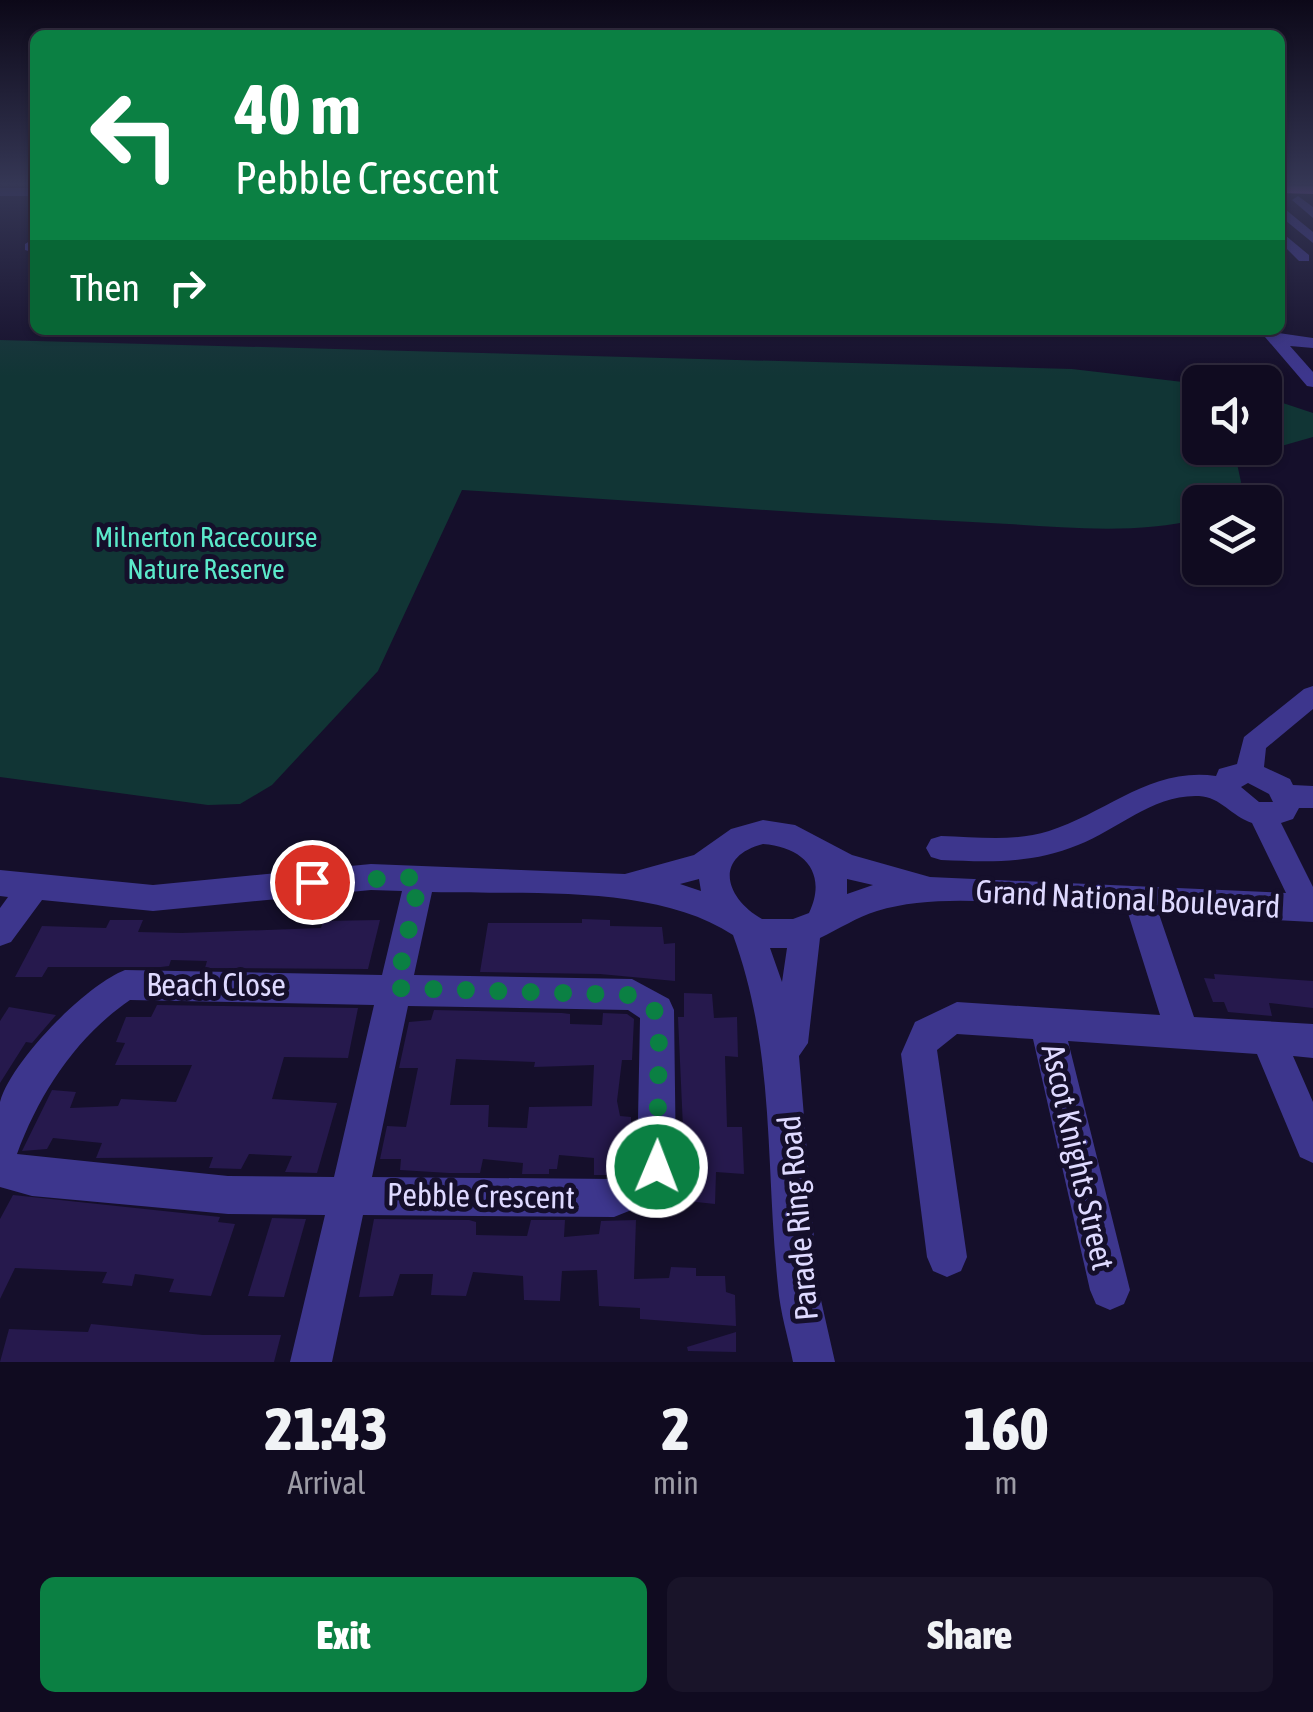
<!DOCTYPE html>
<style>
:root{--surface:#100b20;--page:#191429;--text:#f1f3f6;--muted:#9c9ba5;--line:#302b3e;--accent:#0b8043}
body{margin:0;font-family:"Asap Condensed",sans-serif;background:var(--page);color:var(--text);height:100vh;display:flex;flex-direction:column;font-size:38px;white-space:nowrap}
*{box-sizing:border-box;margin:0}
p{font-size:32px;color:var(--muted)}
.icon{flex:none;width:55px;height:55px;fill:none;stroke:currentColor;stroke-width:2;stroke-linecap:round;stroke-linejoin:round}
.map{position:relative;height:1362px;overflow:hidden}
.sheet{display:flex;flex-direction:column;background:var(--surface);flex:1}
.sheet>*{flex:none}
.banner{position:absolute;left:30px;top:30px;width:1255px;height:305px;border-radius:15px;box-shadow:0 2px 8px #0004,0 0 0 2px var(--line);background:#0b8043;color:#fff;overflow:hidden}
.tools{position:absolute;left:1182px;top:365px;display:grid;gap:20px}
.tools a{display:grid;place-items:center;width:100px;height:100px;border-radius:15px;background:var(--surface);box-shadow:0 2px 8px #0004,0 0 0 2px var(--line);font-size:50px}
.pin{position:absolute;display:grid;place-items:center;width:85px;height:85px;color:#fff;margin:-42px;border:5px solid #fff;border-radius:50%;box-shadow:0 2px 10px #0007}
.me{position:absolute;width:110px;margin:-55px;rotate:1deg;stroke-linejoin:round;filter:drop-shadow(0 0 8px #0008)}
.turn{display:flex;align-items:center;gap:35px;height:210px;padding:0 40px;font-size:45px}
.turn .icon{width:130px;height:130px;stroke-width:2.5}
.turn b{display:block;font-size:70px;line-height:85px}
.then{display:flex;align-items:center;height:95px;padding:0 40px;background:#0003;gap:20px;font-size:38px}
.eta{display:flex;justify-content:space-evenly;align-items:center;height:170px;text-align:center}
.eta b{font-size:60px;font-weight:800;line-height:70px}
.button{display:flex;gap:20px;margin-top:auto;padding:20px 40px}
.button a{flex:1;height:115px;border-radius:15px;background:var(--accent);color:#fff;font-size:40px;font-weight:800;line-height:115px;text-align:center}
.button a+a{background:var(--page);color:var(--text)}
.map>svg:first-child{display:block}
.green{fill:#113535}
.building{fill:#26194d;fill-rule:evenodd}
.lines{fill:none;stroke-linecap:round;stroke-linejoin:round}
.minor{fill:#3d368d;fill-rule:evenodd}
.major{fill:#c960ff;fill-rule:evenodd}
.route{stroke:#0b8043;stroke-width:18;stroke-dasharray:0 32.4}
.labels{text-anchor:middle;stroke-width:10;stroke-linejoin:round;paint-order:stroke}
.park-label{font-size:28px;fill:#5be9ca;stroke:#150f2b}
.near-street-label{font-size:32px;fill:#ded9ff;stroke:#150f2b}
</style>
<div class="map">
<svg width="1313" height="1362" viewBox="0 0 1313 1362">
<rect width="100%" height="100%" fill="#150f2b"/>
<path class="green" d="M 0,340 L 1072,369 L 1200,384 L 1200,448 L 1265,448 L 1265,397 L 1313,413 L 1313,437 L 1236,459 L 1241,482 L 1236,499 L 1200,502 L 1200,519 C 1126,537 1047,525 972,522 C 802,514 632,500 462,490 L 378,671 L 272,785 L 240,804 L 208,805 L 0,777 Z"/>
<g class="building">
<polygon points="582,919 610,920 610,926 662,927 664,944 675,943 675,981 600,974 480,972 488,923 582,923"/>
<polygon points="110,920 143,920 138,932 182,933 321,928 323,921 380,920 368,969 205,968 207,961 171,960 169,966 161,967 48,967 42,977 15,977 42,926 106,928"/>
<polygon points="1214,974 1313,981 1313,1008 1269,1003 1272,1016 1228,1012 1224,1002 1213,1002 1204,978 1215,979"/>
<polygon points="684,993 712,994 714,1018 737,1017 738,1057 725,1056 727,1127 742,1127 744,1174 716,1172 715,1204 687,1201 686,1173 678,1172 683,1128 678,1017 684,1017"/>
<polygon points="157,1005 358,1008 348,1058 284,1057 272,1099 337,1103 317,1173 285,1172 292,1156 249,1154 241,1169 209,1168 213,1157 96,1158 102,1143 53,1138 47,1149 22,1151 52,1090 76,1092 70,1108 118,1106 121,1099 176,1102 192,1065 115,1065 125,1043 116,1042 126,1017 151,1017"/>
<polygon points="9,1007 56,1015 32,1043 26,1042 0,1083 0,1021"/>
<path d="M 434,1010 L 562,1013 L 570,1014 L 570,1024 L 602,1025 L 603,1013 L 627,1014 L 634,1019 L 632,1060 L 622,1060 L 617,1101 L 620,1116 L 631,1117 L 631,1168 L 613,1175 L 594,1175 L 594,1158 L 559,1155 L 557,1169 L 549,1169 L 549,1174 L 522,1174 L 523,1163 L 483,1159 L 480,1173 L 449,1173 L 400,1170 L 401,1159 L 380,1159 L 387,1126 L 406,1127 L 418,1068 L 399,1068 L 409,1022 L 431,1020 ZM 456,1059 L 535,1062 L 534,1067 L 594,1065 L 592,1106 L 529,1107 L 527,1128 L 488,1127 L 489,1105 L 450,1105 Z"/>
<polygon points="13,1195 220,1217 218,1222 235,1224 211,1296 169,1292 174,1279 135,1274 132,1286 102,1283 107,1272 15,1268 0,1299 0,1219"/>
<polygon points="272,1218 306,1219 284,1297 248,1296"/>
<polygon points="374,1219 469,1220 476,1222 476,1235 527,1236 531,1220 565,1220 564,1237 599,1234 601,1221 636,1220 634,1279 669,1278 671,1267 696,1268 696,1276 725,1276 726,1292 735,1295 736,1326 640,1319 640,1308 599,1306 597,1270 562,1271 560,1301 524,1300 523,1276 473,1272 466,1296 431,1295 433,1274 400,1274 393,1296 359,1297"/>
<polygon points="91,1324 203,1335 281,1335 274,1362 0,1362 9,1329 88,1332"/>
<polygon points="736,1332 736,1352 688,1351 687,1347"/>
</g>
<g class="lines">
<g class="minor">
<rect x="0" y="188" width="35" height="8"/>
<polygon points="1298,196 1313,207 1313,218 1292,200"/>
<polygon points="1280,205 1313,232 1313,243 1280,216"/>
<polygon points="1280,231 1309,255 1309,261 1299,261 1280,242"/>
<polygon points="35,238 35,253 25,250 25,244"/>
<polygon points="1259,330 1313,338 1313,348 1290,346 1313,372 1313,387 1307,386"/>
<path d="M 1313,686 L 1313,709 L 1266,748 L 1264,767 L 1290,779 L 1293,785 L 1313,786 L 1313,808 L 1299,808 L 1293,819 L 1281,823 L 1313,887 L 1313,922 L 1159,914 L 1194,1017 L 1313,1024 L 1313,1058 L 1293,1056 L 1313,1102 L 1313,1163 L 1300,1157 L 1257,1054 L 1068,1041 L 1130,1290 L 1124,1304 L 1110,1310 L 1096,1304 L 1090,1290 L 1033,1039 L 957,1034 L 937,1050 L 967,1257 L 961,1271 L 947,1277 L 933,1271 L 927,1257 L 901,1054 L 915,1022 L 957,1002 L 1160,1015 L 1128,913 C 1052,909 950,889 877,911 C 857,917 839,929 820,938 L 808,1043 L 799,1056 L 818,1287 L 835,1362 L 793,1362 C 788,1337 780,1312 778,1286 C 765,1164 776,1053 733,935 C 655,883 523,895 432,892 L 414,975 L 632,979 L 669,999 L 674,1010 L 676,1167 L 664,1197 L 614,1217 L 363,1215 L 332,1362 L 290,1362 L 325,1215 L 228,1214 L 32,1196 L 0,1187 C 0,1161 0,1127 0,1102 C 11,1061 86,985 125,970 L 382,975 L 402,891 L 371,890 L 153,911 L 42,900 L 11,942 L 0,946 L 0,908 L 8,897 L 0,896 L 0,870 L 153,885 L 371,864 L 625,874 L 694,855 L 731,829 L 763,820 L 795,825 L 852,855 L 930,877 L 1286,893 L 1252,823 C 1231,816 1221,797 1199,796 C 1153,794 1119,829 1078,845 C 1032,864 990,862 941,860 L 931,857 L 926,848 L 931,839 L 941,836 C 977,837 1015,842 1049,831 C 1107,813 1150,767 1216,776 L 1219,769 L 1237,764 L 1244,737 L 1304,689 ZM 1248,783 L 1269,794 L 1273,802 L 1259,802 L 1241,787 ZM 763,844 C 804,847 828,873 809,913 L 793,919 L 762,919 C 725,898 713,857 763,844 ZM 699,879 L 701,891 L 680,884 ZM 847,879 L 873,885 L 847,894 ZM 770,948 L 787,948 L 782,982 ZM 130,1000 L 374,1005 L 334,1177 L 228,1176 L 17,1154 C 39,1094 76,1037 130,1000 ZM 408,1006 L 628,1010 L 640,1018 L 637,1170 L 614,1179 L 372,1177 Z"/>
</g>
<polygon class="major" points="1280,185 1313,186 1313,194 1280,193"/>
</g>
<linearGradient id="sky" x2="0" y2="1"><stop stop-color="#0c0818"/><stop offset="0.49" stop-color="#353755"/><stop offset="1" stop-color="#353755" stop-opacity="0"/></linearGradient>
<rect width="1313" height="376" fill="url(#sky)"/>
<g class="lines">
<path class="route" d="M 312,882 L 420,877 L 396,988 L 632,995 C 653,1003 657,1009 659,1031 L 657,1167"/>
</g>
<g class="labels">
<g class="park-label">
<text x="206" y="547">Milnerton Racecourse<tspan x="206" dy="32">Nature Reserve</tspan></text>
</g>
<g class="near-street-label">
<text transform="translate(1128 899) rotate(3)" y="11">Grand National Boulevard</text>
<text x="216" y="996">Beach Close</text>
<text transform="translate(1078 1157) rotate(77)" y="11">Ascot Knights Street</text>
<text transform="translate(481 1196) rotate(1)" y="11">Pebble Crescent</text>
<text transform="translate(798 1218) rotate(-95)" y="11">Parade Ring Road</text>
</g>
</g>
</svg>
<div class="tools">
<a><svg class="icon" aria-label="sound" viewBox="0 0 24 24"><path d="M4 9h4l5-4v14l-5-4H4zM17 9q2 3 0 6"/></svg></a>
<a><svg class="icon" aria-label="layers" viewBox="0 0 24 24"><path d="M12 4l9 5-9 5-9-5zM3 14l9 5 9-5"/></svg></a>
</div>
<div class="pin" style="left:312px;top:882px;background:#d93025"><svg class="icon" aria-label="arrive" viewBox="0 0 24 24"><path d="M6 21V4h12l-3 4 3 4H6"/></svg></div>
<svg class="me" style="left:657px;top:1167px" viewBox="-20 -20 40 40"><circle r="17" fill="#0b8043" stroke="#fff" stroke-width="3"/><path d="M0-11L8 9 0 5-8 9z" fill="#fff"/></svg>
<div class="banner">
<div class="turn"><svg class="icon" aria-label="left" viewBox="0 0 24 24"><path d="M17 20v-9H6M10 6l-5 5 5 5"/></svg><div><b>40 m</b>Pebble Crescent</div></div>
<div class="then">Then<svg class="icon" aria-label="right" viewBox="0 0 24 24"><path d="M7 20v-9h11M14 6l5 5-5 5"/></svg></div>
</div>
</div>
<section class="sheet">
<div class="eta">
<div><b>21:43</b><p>Arrival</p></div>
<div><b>2</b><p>min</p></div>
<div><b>160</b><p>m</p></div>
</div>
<div class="button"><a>Exit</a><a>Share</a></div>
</section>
